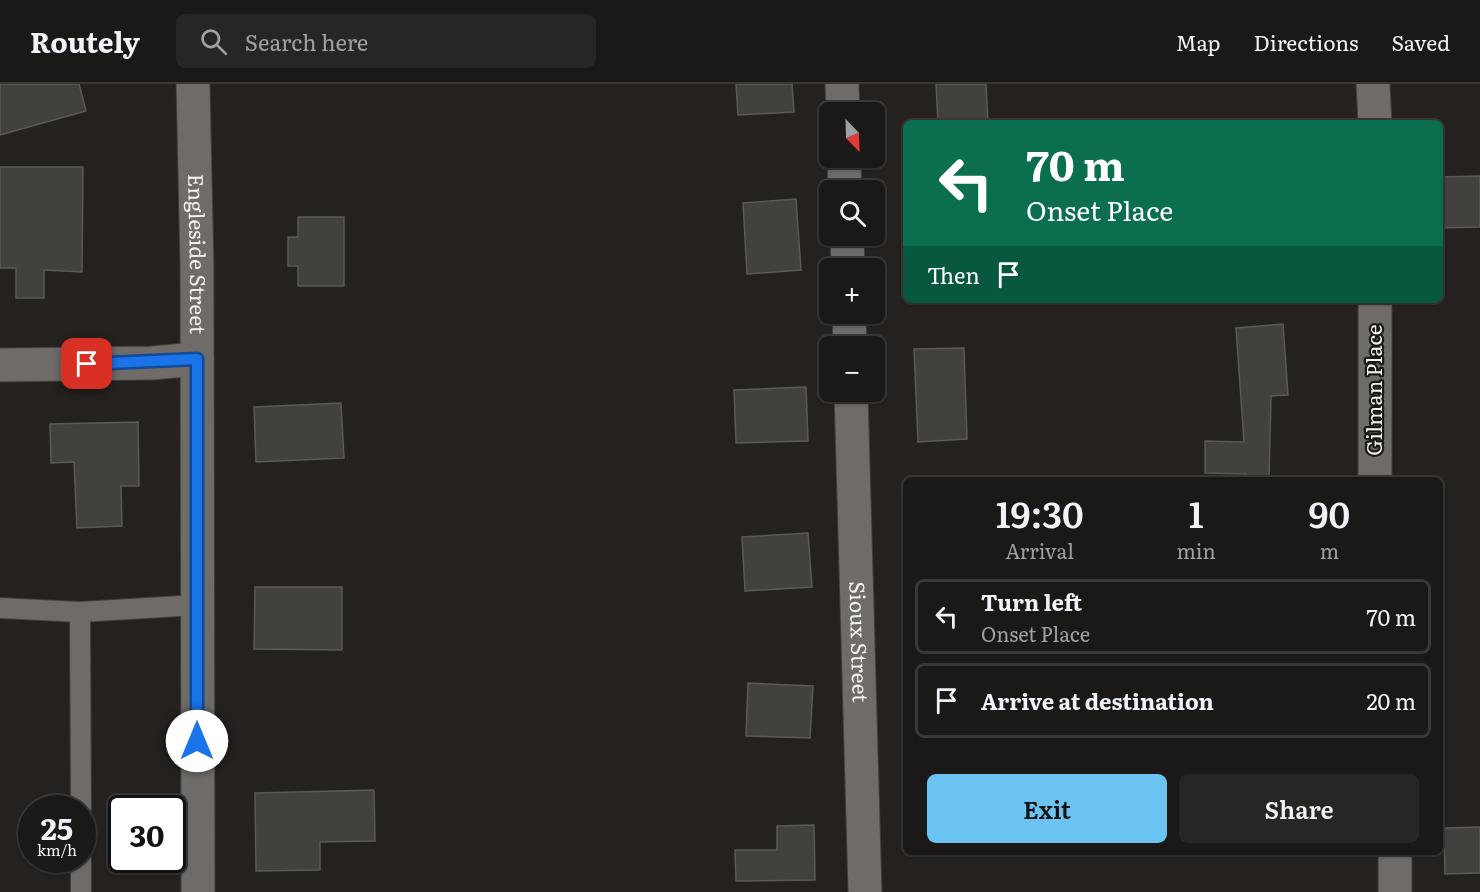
<!DOCTYPE html>
<meta charset="utf-8">
<style>
:root{--surface:#1b1917;--page:#282624;--text:#f1f3f6;--muted:#a0a0a1;--line:#393836;--accent:#6ac3f1}
body{margin:0;font-family:Literata,serif;background:var(--page);color:var(--text);height:100vh;display:flex;flex-direction:column;font-size:22px;white-space:nowrap}
*{box-sizing:border-box;margin:0}
p{font-size:20px;color:var(--muted)}
.icon{flex:none;width:33px;height:33px;fill:none;stroke:currentColor;stroke-width:2;stroke-linecap:round;stroke-linejoin:round}
.map{position:relative;flex:1;overflow:hidden}
.drawer{position:absolute;left:903px;top:393px;width:540px;height:378px;display:flex;flex-direction:column;background:var(--surface);border-radius:9px;box-shadow:0 2px 4px #0004,0 0 0 2px var(--line)}
.drawer>*{flex:none}
.guide{position:absolute;left:903px;top:36px;width:540px;height:183px;border-radius:9px;box-shadow:0 2px 4px #0004,0 0 0 2px var(--line);background:#0b6e4f;color:#fff;overflow:hidden}
.needle{width:39px;rotate:157deg}
.tools{position:absolute;left:819px;top:18px;display:grid;gap:12px}
.tools a{display:grid;place-items:center;width:66px;height:66px;border-radius:9px;background:var(--surface);box-shadow:0 2px 4px #0004,0 0 0 2px var(--line);font-size:30px}
.speed{position:absolute;left:18px;top:711px;display:flex;gap:12px;font-size:30px;font-weight:700;text-align:center}
.speed>*{display:grid;place-content:center;width:78px;height:78px;border-radius:50%;background:var(--surface);box-shadow:0 2px 4px #0004,0 0 0 2px var(--line);line-height:1}
.speed small{font-size:15px;font-weight:400}
.speed .limit{border:3px solid #111;border-radius:9px;background:#fff;color:#111}
.pin{position:absolute;display:grid;place-items:center;width:51px;height:51px;color:#fff;margin:-26px;border-radius:12px;box-shadow:0 3px 9px #0006}
.me{position:absolute;width:66px;margin:-33px;rotate:0deg;stroke-linejoin:round;filter:drop-shadow(0 0 4px #0008)}
.turn{display:flex;align-items:center;gap:21px;height:126px;padding:0 24px;font-size:27px}
.turn .icon{width:78px;height:78px;stroke-width:2.5}
.turn b{display:block;font-size:42px;line-height:51px}
.then{display:flex;align-items:center;height:57px;padding:0 24px;background:#0003;gap:12px;font-size:22px}
.eta{display:flex;justify-content:space-evenly;align-items:center;height:102px;text-align:center}
.eta b{font-size:36px;font-weight:600;line-height:42px}
.button{display:flex;gap:12px;margin-top:auto;padding:12px 24px}
.button a{flex:1;height:69px;border-radius:9px;background:var(--accent);color:#111;font-size:24px;font-weight:600;line-height:69px;text-align:center}
.button a+a{background:var(--page);color:var(--text)}
ul{padding:0;list-style:none}
li{display:flex;align-items:center;gap:18px;height:75px;margin:0 12px 9px;padding:0 12px;border:3px solid var(--line);border-radius:9px}
li div{flex:1}
li b{display:block;font-size:22px}
li em{font-style:normal}
header{display:flex;align-items:center;gap:36px;box-sizing:border-box;height:84px;padding:0 30px;background:var(--surface);border-bottom:2px solid var(--line)}
header strong{font-size:28px}
nav{display:flex;gap:33px;margin-inline-start:auto;font-size:21px}
.search{width:420px;height:54px;background:var(--page);display:flex;align-items:center;gap:15px;box-sizing:border-box;padding:0 21px;border-radius:9px;color:var(--muted);font-size:22px}
.map>svg:first-child{display:block}
.building{fill:#43413e;stroke:#5c5956;stroke-width:1.5}
.lines{fill:none;stroke-linecap:round;stroke-linejoin:round}
.service-casing{stroke:#403e3c;stroke-width:22}
.minor-casing{stroke:#403e3c;stroke-width:35}
.service{stroke:#6e6b68;stroke-width:20}
.minor{stroke:#6e6b68;stroke-width:33}
.route-casing{stroke:#114b97;stroke-width:15}
.route{stroke:#1a73e8;stroke-width:10}
.labels{text-anchor:middle;stroke-width:4.5;stroke-linejoin:round;paint-order:stroke}
.street-label{font-size:21px;fill:#f4f2f0;stroke:#1a1815}
</style>
<header>
<strong>Routely</strong>
<div class="search"><svg class="icon" aria-label="search" viewBox="0 0 24 24"><circle cx="10" cy="10" r="6"/><path d="M15 15l6 6"/></svg>Search here</div>
<nav><a>Map</a><a>Directions</a><a>Saved</a></nav>
</header>
<div class="map">
<svg width="1480" height="808" viewBox="0 0 1480 808">
<rect width="100%" height="100%" fill="#24211f"/>
<g class="building">
<polygon points="0,0 79,0 86,27 0,51"/>
<polygon points="736,0 792,0 794,28 738,31"/>
<polygon points="936,0 986,0 988,39 938,39"/>
<polygon points="0,83 83,83 82,188 44,186 44,214 16,214 16,184 0,184"/>
<polygon points="1480,92 1480,143 1440,144 1440,93"/>
<polygon points="796,115 801,186 747,190 743,119"/>
<polygon points="298,133 344,133 344,202 298,202 298,182 288,182 288,153 298,153"/>
<polygon points="1283,240 1288,311 1271,312 1269,396 1247,396 1246,390 1205,389 1205,357 1244,358 1236,244"/>
<polygon points="964,264 967,355 918,358 914,265"/>
<polygon points="806,303 808,357 736,359 734,306"/>
<polygon points="341,319 344,374 256,378 254,323"/>
<polygon points="138,338 139,402 121,402 122,442 77,444 74,378 51,379 50,340"/>
<polygon points="808,449 812,503 745,507 742,453"/>
<polygon points="255,503 342,503 342,566 254,565"/>
<polygon points="748,599 813,602 810,654 746,652"/>
<polygon points="374,706 375,757 320,758 320,786 256,787 255,709"/>
<polygon points="814,741 815,796 736,797 735,766 777,766 777,742"/>
<polygon points="1480,743 1480,789 1445,790 1444,744"/>
</g>
<g class="lines">
<defs>
<g id="service">
<polyline points="0,524 80,528"/>
<polyline points="81,724 80,528 197,521"/>
<polyline points="81,776 81,808"/>
</g>
<g id="minor">
<path id="s1" d="M 193,0 L 197,183 L 198,808"/>
<polyline points="842,0 843,28"/>
<polyline points="1373,0 1375,39"/>
<polyline points="844,74 845,106"/>
<polyline points="847,152 848,184"/>
<polyline points="849,230 850,262"/>
<polyline points="0,281 152,279 197,275"/>
<path id="s2" d="M 851,308 L 865,808"/>
<polyline points="1375,396 1375,216"/>
<polyline points="1395,768 1395,808"/>
</g>
</defs>
<use href="#service" class="service-casing"/>
<use href="#minor" class="minor-casing"/>
<use href="#service" class="service"/>
<use href="#minor" class="minor"/>
</g>
<g class="lines">
<defs>
<polyline id="route" points="87,280 197,275 197,657"/>
</defs>
<use href="#route" class="route-casing"/>
<use href="#route" class="route"/>
</g>
<g class="labels">
<g class="street-label">
<text dy="7" stroke="none"><textPath href="#s1" startOffset="170">Engleside Street</textPath></text>
<text transform="translate(1375 306) rotate(-90)" y="7">Gilman Place</text>
<text dy="7" stroke="none"><textPath href="#s2" startOffset="250">Sioux Street</textPath></text>
</g>
</g>
</svg>
<div class="tools">
<a><svg class="needle" viewBox="-14 -14 28 28"><path d="M0-13l5 13h-10z" fill="#e53935"/><path d="M0 13l5-13h-10z" fill="#a0a0a1"/></svg></a>
<a><svg class="icon" aria-label="search" viewBox="0 0 24 24"><circle cx="10" cy="10" r="6"/><path d="M15 15l6 6"/></svg></a>
<a>+</a>
<a>−</a>
</div>
<div class="speed"><div>25<small>km/h</small></div><div class="limit">30</div></div>
<div class="pin" style="left:87px;top:280px;background:#d93025"><svg class="icon" aria-label="arrive" viewBox="0 0 24 24"><path d="M6 21V4h12l-3 4 3 4H6"/></svg></div>
<svg class="me" style="left:197px;top:657px" viewBox="-20 -20 40 40"><circle r="19" fill="#fff"/><path d="M0-13L10 11 0 6-10 11z" fill="#1a73e8"/></svg>
<div class="guide">
<div class="turn"><svg class="icon" aria-label="left" viewBox="0 0 24 24"><path d="M17 20v-9H6M10 6l-5 5 5 5"/></svg><div><b>70 m</b>Onset Place</div></div>
<div class="then">Then<svg class="icon" aria-label="arrive" viewBox="0 0 24 24"><path d="M6 21V4h12l-3 4 3 4H6"/></svg></div>
</div>
<section class="drawer">
<div class="eta">
<div><b>19:30</b><p>Arrival</p></div>
<div><b>1</b><p>min</p></div>
<div><b>90</b><p>m</p></div>
</div>
<ul>
<li><svg class="icon" aria-label="left" viewBox="0 0 24 24"><path d="M17 20v-9H6M10 6l-5 5 5 5"/></svg><div><b>Turn left</b><p>Onset Place</p></div><em>70 m</em></li>
<li><svg class="icon" aria-label="arrive" viewBox="0 0 24 24"><path d="M6 21V4h12l-3 4 3 4H6"/></svg><div><b>Arrive at destination</b></div><em>20 m</em></li>
</ul>
<div class="button"><a>Exit</a><a>Share</a></div>
</section>
</div>
